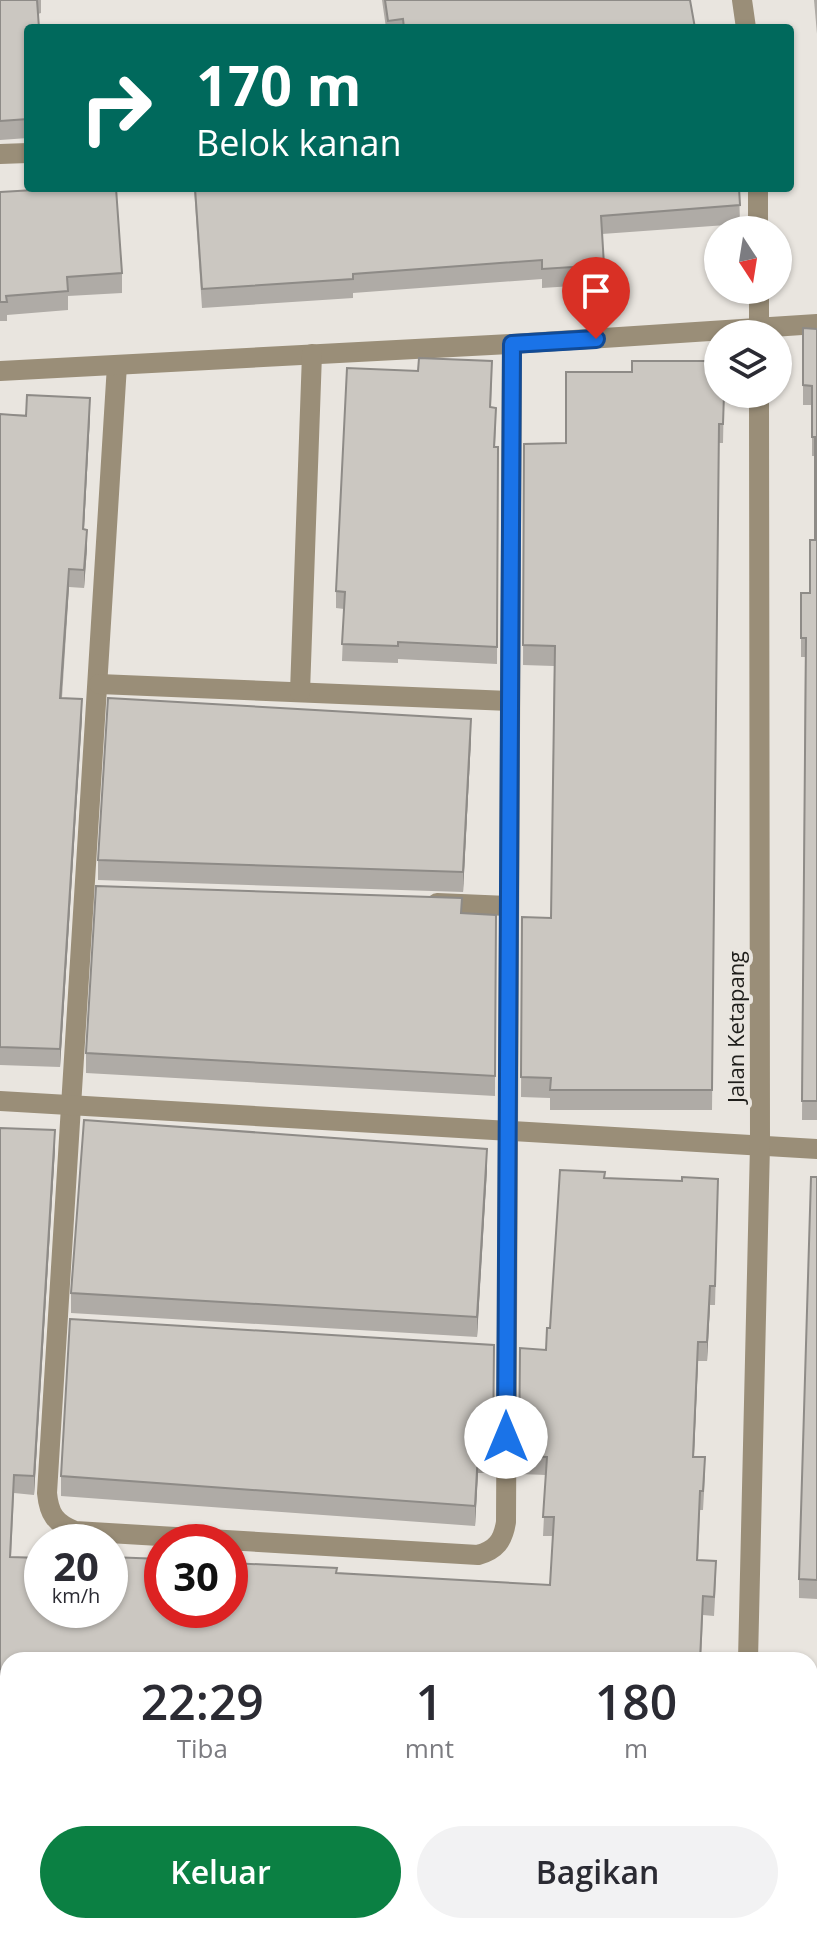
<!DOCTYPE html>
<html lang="id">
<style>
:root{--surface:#fff;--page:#f2f2f3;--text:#2b2b33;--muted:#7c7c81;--accent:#0b8043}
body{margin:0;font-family:"Open Sans",sans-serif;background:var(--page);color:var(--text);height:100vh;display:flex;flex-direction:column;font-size:30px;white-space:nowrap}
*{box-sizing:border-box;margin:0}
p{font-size:26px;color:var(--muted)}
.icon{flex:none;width:44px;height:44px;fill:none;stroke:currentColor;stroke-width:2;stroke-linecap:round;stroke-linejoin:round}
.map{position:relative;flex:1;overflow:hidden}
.sheet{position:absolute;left:0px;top:1652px;width:818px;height:282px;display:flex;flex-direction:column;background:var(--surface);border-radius:24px 24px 0 0;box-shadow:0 2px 6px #0004}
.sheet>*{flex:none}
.top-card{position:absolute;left:24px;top:24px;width:770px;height:168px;border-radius:8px;box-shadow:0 2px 6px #0004;background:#00695c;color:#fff;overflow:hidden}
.needle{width:52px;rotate:168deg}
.buttons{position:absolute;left:704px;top:216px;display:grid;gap:16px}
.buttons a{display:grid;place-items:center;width:88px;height:88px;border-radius:50%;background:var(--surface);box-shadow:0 2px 6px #0004;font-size:40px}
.speed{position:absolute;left:24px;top:1524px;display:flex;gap:16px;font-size:40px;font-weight:700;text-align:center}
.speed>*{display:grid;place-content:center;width:104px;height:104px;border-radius:50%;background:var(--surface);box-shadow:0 2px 6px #0004;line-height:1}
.speed small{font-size:20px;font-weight:400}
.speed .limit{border:12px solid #d22;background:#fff;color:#111}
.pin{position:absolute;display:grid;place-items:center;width:68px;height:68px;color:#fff;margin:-82px -34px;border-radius:50% 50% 50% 0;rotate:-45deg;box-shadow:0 0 8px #0007}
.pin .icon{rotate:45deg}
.me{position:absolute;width:88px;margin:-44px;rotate:0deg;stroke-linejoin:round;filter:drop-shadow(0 0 6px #0008)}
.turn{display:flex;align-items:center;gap:28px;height:168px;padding:0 40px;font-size:36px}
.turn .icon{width:104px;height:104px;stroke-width:2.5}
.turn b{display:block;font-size:56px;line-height:68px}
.eta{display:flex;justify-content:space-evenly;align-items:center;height:136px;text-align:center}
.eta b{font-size:48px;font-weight:600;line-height:56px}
.button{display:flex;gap:16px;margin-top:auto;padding:16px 40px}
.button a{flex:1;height:92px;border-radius:48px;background:var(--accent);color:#fff;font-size:32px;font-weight:600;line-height:92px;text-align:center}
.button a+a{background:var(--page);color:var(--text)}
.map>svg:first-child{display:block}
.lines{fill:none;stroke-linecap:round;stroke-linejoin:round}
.minor{stroke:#9a8e78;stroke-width:20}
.wall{fill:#afaba6}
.shaded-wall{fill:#8e8b87}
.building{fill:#cbc7c1;stroke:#8e8b87;stroke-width:2}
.route-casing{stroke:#114b97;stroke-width:20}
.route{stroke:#1a73e8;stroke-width:14}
.labels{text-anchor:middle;stroke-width:8;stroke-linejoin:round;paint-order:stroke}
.street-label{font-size:22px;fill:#1f1e1b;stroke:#e9e5df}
</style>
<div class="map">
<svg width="817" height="1933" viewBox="0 0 817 1933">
<rect width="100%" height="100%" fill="#e9e5df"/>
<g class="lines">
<g class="minor">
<polyline points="742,0 746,28"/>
<polyline points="0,154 28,153"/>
<polyline points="758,188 758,230"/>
<polyline points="759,290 759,334"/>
<path d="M 117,365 L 47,1493 C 49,1514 55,1523 75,1531 L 478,1555 C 496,1550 503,1541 506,1522 L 512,344"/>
<polyline points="0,371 512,344 817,324"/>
<polyline points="99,684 510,701"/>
<polyline points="300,692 312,354"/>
<polyline points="437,903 508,906"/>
<polyline points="0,1101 817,1149"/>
<polyline points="748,1660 760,1145 759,394"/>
<polyline points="0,1759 8,1760"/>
<polyline points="0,1806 8,1806"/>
<polyline points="810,1817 817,1817"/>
<polyline points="810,1866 817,1867"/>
<polyline points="743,1933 744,1926"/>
</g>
</g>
<g class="wall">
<polygon points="0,0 41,0 41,13 38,14 28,28 28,138 0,140"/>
<polygon points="382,0 690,0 695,28 386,28"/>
<polygon points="814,0 817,0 817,34"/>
<polygon points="194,188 739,188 740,224 602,234 604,284 542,288 542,279 353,293 353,298 202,308"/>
<polygon points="0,192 122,273 122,293 68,296 68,310 7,315 7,321 0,321"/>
<polygon points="803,328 817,329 817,1120 802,1120 805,657 801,657 801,593 810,593 815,540 815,456 812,456 812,405 803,405"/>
<polygon points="492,378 491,407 496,424 495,447 498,447 497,664 398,659 398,663 342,661 344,609 336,608 336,591"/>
<polygon points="724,394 723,443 719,443 712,1110 550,1110 550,1098 521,1097 522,917 551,918 554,666 523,665 524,444 566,443"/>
<polygon points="0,414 90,416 84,529 87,548 84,588 69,587 62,698 82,717 60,1067 0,1065"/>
<polygon points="471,739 463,892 98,880 98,860"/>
<polygon points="462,913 496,915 495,1096 86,1073 86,1053"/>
<polygon points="0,1128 55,1149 34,1495 14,1493 11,1557 337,1573 550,1585 553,1536 543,1536 546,1475 519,1474 520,1348 546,1350 550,1328 605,1178 718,1198 715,1305 710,1305 707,1361 698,1361 694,1457 705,1476 703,1510 700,1510 698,1560 716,1580 714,1616 703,1615 701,1660 8,1660 8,1728 0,1728"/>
<polygon points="487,1169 477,1337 71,1313 71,1293"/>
<polygon points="817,1177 817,1599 799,1598 799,1579"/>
<polygon points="494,1345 493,1473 478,1473 475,1526 61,1496 61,1476"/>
<polygon points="810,1687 817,1688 817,1766 810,1766"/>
</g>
<g class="shaded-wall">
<polygon points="90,398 90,416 83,547 83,529"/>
<polygon points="87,530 87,548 84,588 84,570"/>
<polygon points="69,569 69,587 60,716 60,698"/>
<polygon points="82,699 82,717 60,1067 60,1049"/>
<polygon points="471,719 471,739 463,892 463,872"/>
<polygon points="55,1130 55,1149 34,1495 34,1476"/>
<polygon points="487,1149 487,1169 477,1337 477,1317"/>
<polygon points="710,1286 710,1305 707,1361 707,1342"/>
<polygon points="698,1342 698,1361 693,1476 693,1457"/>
<polygon points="478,1453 478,1473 475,1526 475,1506"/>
</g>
<g class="building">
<polygon points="0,0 37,0 39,28 28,28 28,119 0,121"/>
<polygon points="385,0 690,0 695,28 404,28 403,19 388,21"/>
<polygon points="69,188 116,188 122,273 67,277 68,291 6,296 7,302 0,302 0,192"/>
<polygon points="195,188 739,188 740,205 601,216 604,265 542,269 542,260 353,274 353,279 202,289"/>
<polygon points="803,328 817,329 817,1101 802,1101 806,638 801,638 801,593 810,593 810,540 815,540 815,437 812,437 812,386 803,385"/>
<polygon points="419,358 492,361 490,407 496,408 494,447 498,447 497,647 398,642 398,646 342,644 345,592 336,591 347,368 418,371"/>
<polygon points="632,361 718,361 718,394 724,394 723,424 719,424 712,1090 550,1090 551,1078 521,1077 522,917 551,918 555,646 523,645 524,444 566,443 566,372 632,372"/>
<polygon points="27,395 90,398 83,529 87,530 84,570 69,569 60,698 82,699 60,1049 0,1047 0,414 26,416"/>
<polygon points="108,698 471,719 463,872 98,860"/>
<polygon points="96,886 462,898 461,913 496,915 495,1076 86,1053"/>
<polygon points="84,1120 487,1149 477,1317 71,1293"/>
<polygon points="0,1128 55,1130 34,1476 14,1475 10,1557 42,1558 42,1610 110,1610 110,1557 162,1559 162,1610 230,1610 230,1563 337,1568 336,1573 550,1585 554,1517 543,1517 547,1457 519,1456 520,1348 546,1350 547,1328 550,1328 560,1170 605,1172 604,1178 682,1181 682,1177 718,1179 715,1286 710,1286 707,1342 698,1342 693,1457 705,1457 703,1491 700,1491 697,1560 716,1561 714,1597 703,1596 700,1660 8,1660 8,1709 0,1709"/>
<polygon points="811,1177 817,1177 817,1580 799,1579"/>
<polygon points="70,1319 494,1345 493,1453 478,1453 475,1506 61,1476"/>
<polygon points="810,1687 817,1688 817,1748 810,1747"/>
<polygon points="0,1844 8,1845 8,1926 695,1926 694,1933 0,1933"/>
<polygon points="810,1878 817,1878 817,1933 796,1933 797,1926 810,1926"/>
</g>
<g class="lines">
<defs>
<polyline id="route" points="506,1437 512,344 596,339"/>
</defs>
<use href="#route" class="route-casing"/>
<use href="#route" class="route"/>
</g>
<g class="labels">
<g class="street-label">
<text transform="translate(736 1027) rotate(-90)" y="8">Jalan Ketapang</text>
</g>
</g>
</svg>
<div class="buttons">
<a><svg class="needle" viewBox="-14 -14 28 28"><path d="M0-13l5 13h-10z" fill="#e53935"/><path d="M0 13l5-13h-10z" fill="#7c7c81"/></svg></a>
<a><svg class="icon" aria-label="layers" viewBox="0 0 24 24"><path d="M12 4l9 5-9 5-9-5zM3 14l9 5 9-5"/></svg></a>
</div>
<div class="speed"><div>20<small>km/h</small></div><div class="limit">30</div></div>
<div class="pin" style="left:596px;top:339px;background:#d93025"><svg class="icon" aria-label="arrive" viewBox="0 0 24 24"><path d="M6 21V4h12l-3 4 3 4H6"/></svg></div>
<svg class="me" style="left:506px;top:1437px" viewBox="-20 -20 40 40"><circle r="19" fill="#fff"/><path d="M0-13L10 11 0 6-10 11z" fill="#1a73e8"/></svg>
<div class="top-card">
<div class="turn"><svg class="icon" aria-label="right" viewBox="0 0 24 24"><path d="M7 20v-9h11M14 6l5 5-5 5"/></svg><div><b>170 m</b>Belok kanan</div></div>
</div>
<section class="sheet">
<div class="eta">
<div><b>22:29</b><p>Tiba</p></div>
<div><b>1</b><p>mnt</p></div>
<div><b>180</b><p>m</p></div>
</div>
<div class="button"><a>Keluar</a><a>Bagikan</a></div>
</section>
</div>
